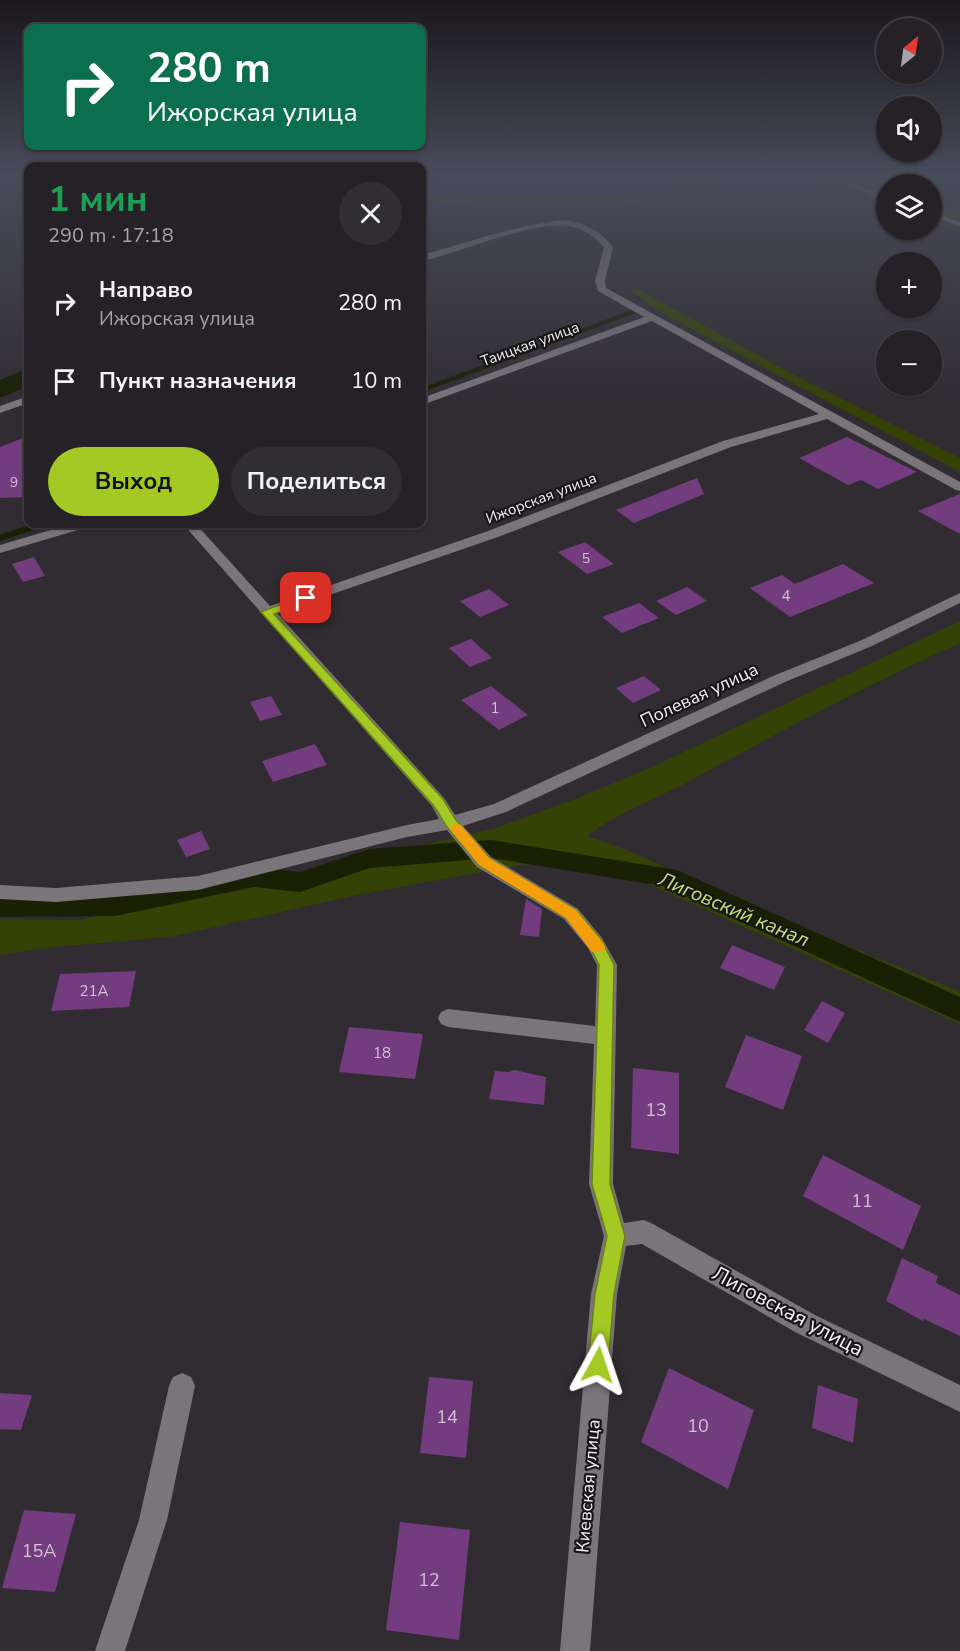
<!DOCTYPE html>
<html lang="ru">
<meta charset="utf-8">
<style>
:root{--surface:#252126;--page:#312e32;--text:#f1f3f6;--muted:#a3a3a7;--line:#423e43;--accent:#a4c824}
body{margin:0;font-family:"Nunito Sans",sans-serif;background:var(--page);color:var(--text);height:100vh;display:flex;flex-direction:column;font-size:22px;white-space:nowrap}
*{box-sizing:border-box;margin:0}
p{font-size:20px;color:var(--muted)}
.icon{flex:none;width:33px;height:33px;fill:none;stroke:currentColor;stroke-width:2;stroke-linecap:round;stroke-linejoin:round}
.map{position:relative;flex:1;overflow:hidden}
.panel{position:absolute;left:24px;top:162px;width:402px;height:366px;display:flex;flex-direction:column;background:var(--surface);border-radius:12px;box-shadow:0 2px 4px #0004,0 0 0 2px var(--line)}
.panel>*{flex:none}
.hud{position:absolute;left:24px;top:24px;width:402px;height:126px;border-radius:12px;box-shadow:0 2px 4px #0004,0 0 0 2px var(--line);background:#0b6e4f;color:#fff;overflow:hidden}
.needle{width:39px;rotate:29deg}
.buttons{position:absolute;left:876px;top:18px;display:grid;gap:12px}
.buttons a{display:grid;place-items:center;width:66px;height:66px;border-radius:50%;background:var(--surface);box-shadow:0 2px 4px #0004,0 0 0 2px var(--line);font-size:30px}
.pin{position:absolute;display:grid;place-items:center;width:51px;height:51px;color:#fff;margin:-26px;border-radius:12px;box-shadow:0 3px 9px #0006}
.me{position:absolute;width:66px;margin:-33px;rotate:5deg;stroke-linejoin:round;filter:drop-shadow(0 0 4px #0008)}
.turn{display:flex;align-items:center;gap:21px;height:126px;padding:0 24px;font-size:27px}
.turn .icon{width:78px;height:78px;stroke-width:2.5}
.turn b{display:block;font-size:42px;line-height:51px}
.round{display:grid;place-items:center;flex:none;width:63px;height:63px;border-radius:32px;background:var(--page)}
.overview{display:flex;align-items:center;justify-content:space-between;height:102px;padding:0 24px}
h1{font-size:36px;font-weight:700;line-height:45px;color:#1e9e55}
.cta{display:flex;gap:12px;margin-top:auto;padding:12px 24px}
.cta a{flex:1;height:69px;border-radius:36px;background:var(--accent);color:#111;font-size:24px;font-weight:700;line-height:69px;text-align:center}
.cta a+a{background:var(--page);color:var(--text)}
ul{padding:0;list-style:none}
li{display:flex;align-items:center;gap:18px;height:78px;padding:0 24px}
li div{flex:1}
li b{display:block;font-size:22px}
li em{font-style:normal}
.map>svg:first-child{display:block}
.green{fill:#354205}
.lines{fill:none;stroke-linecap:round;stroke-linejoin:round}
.stream-far1{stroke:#192004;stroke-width:4.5}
.stream{stroke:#192004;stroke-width:6}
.canal{fill:#192004;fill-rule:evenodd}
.river{fill:#192004;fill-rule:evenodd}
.building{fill:#723c7e}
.lane{fill:#7a747b;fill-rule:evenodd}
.street{fill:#7a747b;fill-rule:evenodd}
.route{fill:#a4c824;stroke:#6b8217;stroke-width:1.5}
.slow{fill:#f59e0b}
.labels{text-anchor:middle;stroke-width:4.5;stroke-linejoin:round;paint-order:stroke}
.far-number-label{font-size:14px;fill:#d2c2d6}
.far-street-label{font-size:15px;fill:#f2eff3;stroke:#171518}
.number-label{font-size:15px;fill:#d2c2d6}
.street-label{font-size:18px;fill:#f2eff3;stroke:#171518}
.near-number-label{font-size:18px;fill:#d2c2d6}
.water-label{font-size:20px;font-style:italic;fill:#c2e16c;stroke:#171518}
.near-street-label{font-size:21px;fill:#f2eff3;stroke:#171518}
</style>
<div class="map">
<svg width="960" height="1651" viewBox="0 0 960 1651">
<rect width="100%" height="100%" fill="#312c32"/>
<g class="green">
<path d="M 724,177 L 746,177 C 692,193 635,207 579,209 C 526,211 474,203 422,202 L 422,196 C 525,206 623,213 724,177 Z"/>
<polygon points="806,177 852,177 886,189 886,207"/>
<polygon points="932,204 960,213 960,232 932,222"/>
<polygon points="636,288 800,378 960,458 960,472 658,311 630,290"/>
<path d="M 960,621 L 960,643 C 867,685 777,733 688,782 C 654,800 617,813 587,836 L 630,851 L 727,896 L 960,992 L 960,1024 L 635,878 L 545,863 L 520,865 L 357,895 L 170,937 L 53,947 L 0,955 L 0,919 L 81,920 L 177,893 L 301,874 L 361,854 L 427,844 L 496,828 L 578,798 L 650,768 Z"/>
</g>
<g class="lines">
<polyline class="stream-far1" points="422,390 638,310"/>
<polyline class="stream" points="0,538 42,524"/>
<polygon class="canal" points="491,840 677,870 960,997 960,1022 663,886 491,858 370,868 300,892 254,887 115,916 0,917 0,897 115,896 254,867 300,872 369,849"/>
<g class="river">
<polygon points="422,177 446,177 443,181 422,187"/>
<polygon points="28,368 28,386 0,398 0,380"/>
</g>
</g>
<g class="building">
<polygon points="28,436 28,489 24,497 0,498 0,447"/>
<polygon points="847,437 917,472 878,489 861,480 848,485 799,458"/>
<polygon points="697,478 704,494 634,523 616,510"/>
<polygon points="960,494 960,534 918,511"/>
<polygon points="585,542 614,564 587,574 558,552"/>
<polygon points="34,557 45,576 23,582 12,564"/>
<polygon points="843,564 874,583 790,617 750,588 782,575 795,584"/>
<polygon points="687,587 707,601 676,615 656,601"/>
<polygon points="489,589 509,605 480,617 460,601"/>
<polygon points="639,603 659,618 622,633 602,617"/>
<polygon points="471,639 492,658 470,667 449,648"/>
<polygon points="644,676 661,690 633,703 616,688"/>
<polygon points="491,686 528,715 499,730 461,700"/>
<polygon points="271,696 282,715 260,721 250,702"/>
<polygon points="315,744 327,765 273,782 262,761"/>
<polygon points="201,831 210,849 186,857 177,840"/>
<polygon points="526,899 542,909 539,937 520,935"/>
<polygon points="732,945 785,967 774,990 720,968"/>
<polygon points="136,971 129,1007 51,1011 60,974"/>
<polygon points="822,1001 845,1013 828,1043 804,1030"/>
<polygon points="349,1027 423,1034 415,1079 339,1072"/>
<polygon points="746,1035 802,1056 783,1110 725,1087"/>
<polygon points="633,1068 679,1073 679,1154 631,1148"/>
<polygon points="514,1070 546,1077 544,1105 489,1099 495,1071 509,1072"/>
<polygon points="823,1155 921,1206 903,1250 803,1196"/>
<polygon points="902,1258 938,1276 936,1283 960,1295 960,1336 924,1319 923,1321 886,1301"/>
<polygon points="669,1368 754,1410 728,1489 641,1442"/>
<polygon points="429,1377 473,1381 466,1458 420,1453"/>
<polygon points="818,1385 858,1399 853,1443 812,1428"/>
<polygon points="0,1393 32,1395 21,1430 0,1429"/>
<polygon points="24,1510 76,1514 55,1592 2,1588"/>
<polygon points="400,1522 470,1530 459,1640 386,1630"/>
</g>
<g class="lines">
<g class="lane">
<polygon points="823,177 831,177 886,196 886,200"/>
<polygon points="932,212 960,222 960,226 932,216"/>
</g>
<g class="street">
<path d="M 562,220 C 583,222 600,230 613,247 L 605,281 L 606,288 L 960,482 L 960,491 L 956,490 L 827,419 L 731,447 L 498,537 L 277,613 L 444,798 L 455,815 L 494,804 L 773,676 L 862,640 L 960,593 L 960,603 L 872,646 L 785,682 L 506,812 L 463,826 L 491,857 L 578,909 L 602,938 L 617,965 L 613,1184 L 624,1223 L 644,1220 L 653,1224 L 815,1315 L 960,1385 L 960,1412 L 797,1333 L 642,1244 L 626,1246 L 617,1294 L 590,1651 L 560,1651 L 591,1294 L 604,1236 L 589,1184 L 594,1044 L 448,1027 L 441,1024 L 438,1018 L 441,1012 L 448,1009 L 595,1026 L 597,965 L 588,948 L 564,919 L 477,867 L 447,830 L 407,837 L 198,890 L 56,902 L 0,899 L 0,885 L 56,888 L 198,876 L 407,825 L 439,819 L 432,806 L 183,524 L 196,524 L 270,606 L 488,531 L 723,441 L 819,414 L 652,321 L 422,405 L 422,398 L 644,317 L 598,291 L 595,281 L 604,247 C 596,239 586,230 574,227 C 538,218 460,253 422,261 L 422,255 C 468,242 514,226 562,220 Z"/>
<polygon points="28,396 28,403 0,413 0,406"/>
<polygon points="71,524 90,524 88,527 0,553 0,545"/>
<polygon points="182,1373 191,1377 195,1386 167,1520 125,1651 95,1651 139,1520 169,1386 173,1377"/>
</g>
</g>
<linearGradient id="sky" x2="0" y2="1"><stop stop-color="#1b181c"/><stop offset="0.43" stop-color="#484b5a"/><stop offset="1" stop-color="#484b5a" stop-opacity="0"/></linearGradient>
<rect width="960" height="408" fill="url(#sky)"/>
<polygon class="route" points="306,595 310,596 310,601 274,614 443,799 456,820 489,858 576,910 601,939 614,965 610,1184 625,1236 614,1294 608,1365 605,1372 598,1375 591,1372 588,1365 595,1294 607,1236 592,1184 599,965 590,947 566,918 479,865 447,827 434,806 261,612"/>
<polygon class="slow" points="456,824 461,825 489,858 576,910 603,943 605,947 603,952 592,952 566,918 479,865 449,828"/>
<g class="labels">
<g class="far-number-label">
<text x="14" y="487">9</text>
<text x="586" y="563">5</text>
</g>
<g class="far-street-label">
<text transform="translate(530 344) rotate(-20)" y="5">Таицкая улица</text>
<text transform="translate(541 498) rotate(-21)" y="5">Ижорская улица</text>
</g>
<g class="number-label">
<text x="786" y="601">4</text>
<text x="495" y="713">1</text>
<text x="94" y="996">21А</text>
<text x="382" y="1058">18</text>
</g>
<g class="street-label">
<text transform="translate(699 695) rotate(-25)" y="6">Полевая улица</text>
<text transform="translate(588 1486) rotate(-85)" y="6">Киевская улица</text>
</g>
<g class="near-number-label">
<text x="656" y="1116">13</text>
<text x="862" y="1207">11</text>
<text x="447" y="1423">14</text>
<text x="698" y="1432">10</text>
<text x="39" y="1557">15А</text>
<text x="429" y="1586">12</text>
</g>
<g class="water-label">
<text transform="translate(734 909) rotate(23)" y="7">Лиговский канал</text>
</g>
<g class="near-street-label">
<text transform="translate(788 1311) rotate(28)" y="7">Лиговская улица</text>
</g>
</g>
</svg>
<div class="buttons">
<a><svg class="needle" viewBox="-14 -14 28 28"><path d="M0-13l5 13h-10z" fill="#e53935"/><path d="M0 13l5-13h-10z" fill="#a3a3a7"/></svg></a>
<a><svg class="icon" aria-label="sound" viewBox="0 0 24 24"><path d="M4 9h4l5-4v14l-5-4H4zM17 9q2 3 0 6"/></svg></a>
<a><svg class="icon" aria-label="layers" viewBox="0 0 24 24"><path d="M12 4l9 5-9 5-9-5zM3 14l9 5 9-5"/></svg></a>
<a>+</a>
<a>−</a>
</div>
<div class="pin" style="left:306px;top:598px;background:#d93025"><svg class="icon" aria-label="arrive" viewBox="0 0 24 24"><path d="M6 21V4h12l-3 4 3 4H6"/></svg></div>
<svg class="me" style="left:598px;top:1365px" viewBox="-20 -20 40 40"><path d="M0-17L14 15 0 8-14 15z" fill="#a4c824" stroke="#fff" stroke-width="4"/></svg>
<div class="hud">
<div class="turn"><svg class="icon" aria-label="right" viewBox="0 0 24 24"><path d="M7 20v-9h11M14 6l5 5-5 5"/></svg><div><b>280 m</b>Ижорская улица</div></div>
</div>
<section class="panel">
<div class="overview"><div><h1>1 мин</h1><p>290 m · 17:18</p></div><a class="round"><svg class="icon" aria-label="close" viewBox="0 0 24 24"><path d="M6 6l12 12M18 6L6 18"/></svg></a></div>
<ul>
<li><svg class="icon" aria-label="right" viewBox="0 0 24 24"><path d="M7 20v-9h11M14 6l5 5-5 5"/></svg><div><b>Направо</b><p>Ижорская улица</p></div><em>280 m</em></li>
<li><svg class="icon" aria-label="arrive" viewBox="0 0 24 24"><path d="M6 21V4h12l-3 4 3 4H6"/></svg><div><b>Пункт назначения</b></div><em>10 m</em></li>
</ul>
<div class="cta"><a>Выход</a><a>Поделиться</a></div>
</section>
</div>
